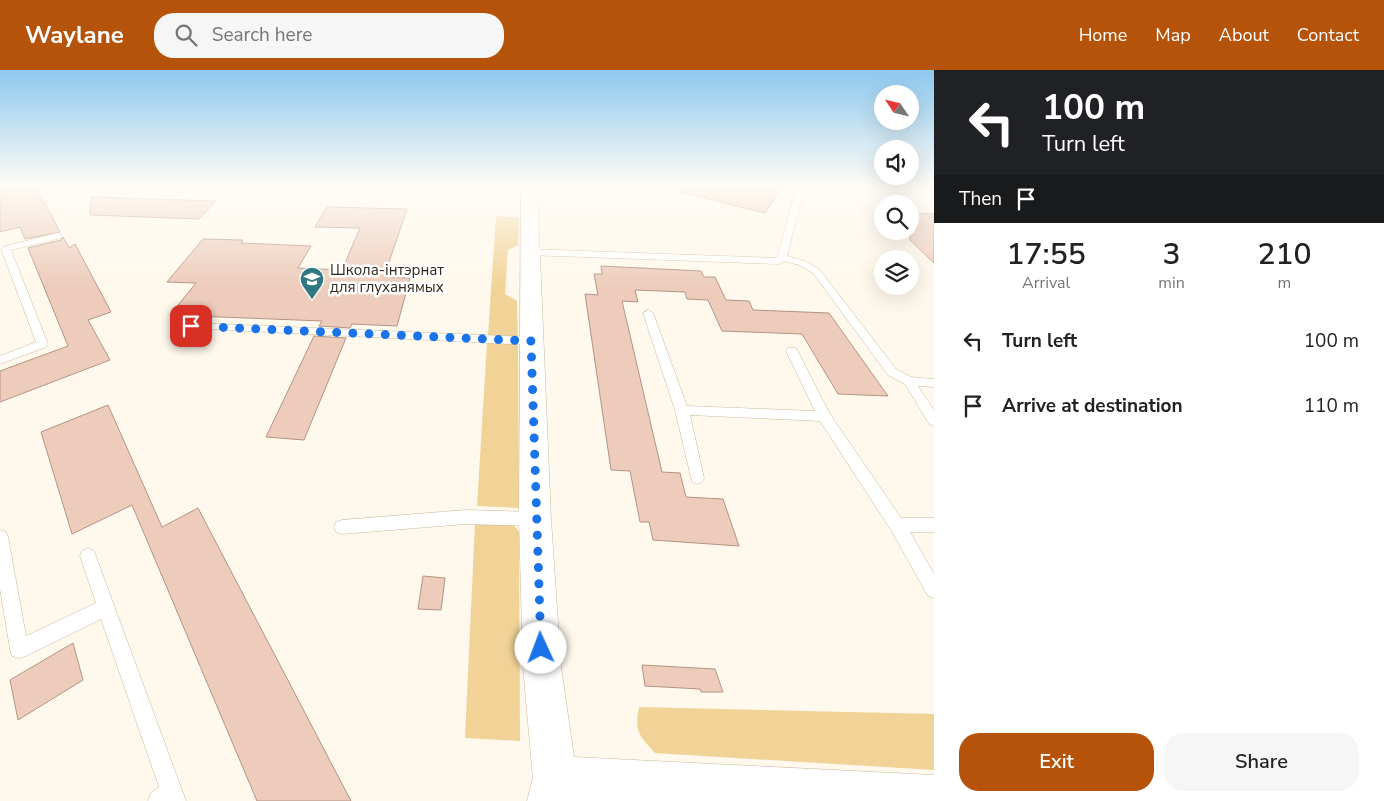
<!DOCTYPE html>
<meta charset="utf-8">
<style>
:root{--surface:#fff;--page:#f6f6f6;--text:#222;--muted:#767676;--accent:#b45309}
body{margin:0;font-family:"Nunito Sans",sans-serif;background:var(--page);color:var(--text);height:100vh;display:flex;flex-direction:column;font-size:19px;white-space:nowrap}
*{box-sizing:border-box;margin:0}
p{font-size:16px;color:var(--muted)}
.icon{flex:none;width:28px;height:28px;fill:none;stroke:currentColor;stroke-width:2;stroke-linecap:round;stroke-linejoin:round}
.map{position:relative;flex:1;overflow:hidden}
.sheet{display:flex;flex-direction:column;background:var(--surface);width:450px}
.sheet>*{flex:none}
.guide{background:#202124;color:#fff;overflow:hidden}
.needle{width:32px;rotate:305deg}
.buttons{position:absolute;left:874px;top:15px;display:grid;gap:10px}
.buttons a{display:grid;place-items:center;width:45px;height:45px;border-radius:50%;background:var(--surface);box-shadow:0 5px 20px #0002;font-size:25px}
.pin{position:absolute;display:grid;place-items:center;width:42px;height:42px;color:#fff;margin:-21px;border-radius:10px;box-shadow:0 2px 8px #0006}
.me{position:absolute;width:55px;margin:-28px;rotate:358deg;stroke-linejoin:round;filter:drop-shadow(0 0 4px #0008)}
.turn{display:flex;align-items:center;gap:18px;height:105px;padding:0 25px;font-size:22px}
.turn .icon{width:65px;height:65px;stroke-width:2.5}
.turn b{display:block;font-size:35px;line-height:42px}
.then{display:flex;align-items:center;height:48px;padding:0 25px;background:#0003;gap:10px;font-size:19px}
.eta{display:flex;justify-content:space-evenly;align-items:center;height:85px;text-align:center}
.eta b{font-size:30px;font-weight:600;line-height:35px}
.primary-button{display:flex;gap:10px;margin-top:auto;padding:10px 25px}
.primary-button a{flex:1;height:58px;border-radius:20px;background:var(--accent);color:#fff;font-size:20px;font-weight:600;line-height:58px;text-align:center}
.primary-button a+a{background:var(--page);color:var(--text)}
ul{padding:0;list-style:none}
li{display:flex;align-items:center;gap:15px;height:65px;padding:0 25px}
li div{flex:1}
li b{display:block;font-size:19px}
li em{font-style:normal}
header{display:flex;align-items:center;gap:30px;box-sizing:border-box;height:70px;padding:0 25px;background:var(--accent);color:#fff}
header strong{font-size:24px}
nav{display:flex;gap:28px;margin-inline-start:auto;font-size:18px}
.search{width:350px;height:45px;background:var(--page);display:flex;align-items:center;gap:12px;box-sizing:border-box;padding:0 18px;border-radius:20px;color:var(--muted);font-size:19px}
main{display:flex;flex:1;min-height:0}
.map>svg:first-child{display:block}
.green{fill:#f1d398}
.building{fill:#edccbb;stroke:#b39484}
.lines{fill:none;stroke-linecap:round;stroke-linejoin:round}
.service-casing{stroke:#c8b99b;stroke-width:1}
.minor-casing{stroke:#c8b99b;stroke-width:1}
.service{fill:#fff;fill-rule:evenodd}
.minor{fill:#fff;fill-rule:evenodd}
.route{stroke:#1a73e8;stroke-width:9;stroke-dasharray:0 16.2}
.labels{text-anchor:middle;stroke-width:5;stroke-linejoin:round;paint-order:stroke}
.far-poi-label{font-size:15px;fill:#302a1e;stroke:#fff;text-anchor:start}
</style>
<header>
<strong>Waylane</strong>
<div class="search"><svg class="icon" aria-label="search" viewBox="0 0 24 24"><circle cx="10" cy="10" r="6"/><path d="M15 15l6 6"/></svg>Search here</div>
<nav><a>Home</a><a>Map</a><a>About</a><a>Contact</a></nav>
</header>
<main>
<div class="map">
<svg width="934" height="731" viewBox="0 0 934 731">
<rect width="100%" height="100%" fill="#fff8ec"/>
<g class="green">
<polygon points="496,146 519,148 518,175 508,180 505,224 517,231 518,266 488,265"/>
<polygon points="487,273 518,274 519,438 477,436"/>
<polygon points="475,453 514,455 519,462 520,671 465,668"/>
<path d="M 639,637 L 934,644 L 934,700 L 655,683 C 639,665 634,662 639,637 Z"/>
</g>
<g class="building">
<polygon points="0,115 35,115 60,162 25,169 20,157 0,162"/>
<polygon points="682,115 783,115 765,143 681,122"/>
<polygon points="91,127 216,131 199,149 90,145"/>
<polygon points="327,137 407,139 384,207 410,208 397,256 352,254 350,258 319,256 322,251 170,245 196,213 167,212 203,169 243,170 241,173 311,176 298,198 342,200 360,158 315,157"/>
<polygon points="910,143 934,144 934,193 910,170"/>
<polygon points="63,167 69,178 75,174 111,242 88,250 110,290 0,332 0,301 68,276 28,178 61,170"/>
<polygon points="601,196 701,201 704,207 715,207 726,230 749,231 753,240 829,243 888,326 838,324 802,264 722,261 708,230 687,229 685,222 635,220 638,232 622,231 662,402 680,403 686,427 723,429 739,476 653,470 649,452 640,452 630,401 611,400 585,224 598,225 594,204 602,204"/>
<polygon points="314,266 346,268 304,370 266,367"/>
<polygon points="108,335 162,457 198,438 351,731 257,731 132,435 72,464 41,362"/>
<polygon points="423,506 445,508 441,540 418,539"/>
<polygon points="73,573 83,610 18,650 10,610"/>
<polygon points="642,595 715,599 723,622 701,622 700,619 645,616"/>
</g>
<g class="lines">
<defs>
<g id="service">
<polygon points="797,115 805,115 787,186 805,191 819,199 896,299 911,307 934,309 934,317 918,316 934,340 934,356 929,354 905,314 888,305 813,203 799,195 784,191 779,194 529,185 524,182 529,179 777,188"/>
<polygon points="58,163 61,164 61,168 11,180 48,274 46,277 0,294 0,286 36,272 1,179 3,177"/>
<polygon points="648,240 653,243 687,336 815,341 786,281 788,278 796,278 830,344 901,448 934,448 934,462 910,462 934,504 934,528 928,526 891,460 820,351 690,345 704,408 702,412 697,414 692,412 675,340 643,243"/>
<polygon points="191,253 531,267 537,271 531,275 187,258 185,256 187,254"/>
<polygon points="466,440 535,442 541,444 543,449 541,454 535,456 466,454 342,464 336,462 334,457 336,452 342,450"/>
<polygon points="0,460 6,462 8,467 26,566 96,533 80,486 82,481 88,478 94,481 186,731 148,731 151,723 159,717 101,549 26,586 19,588 12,586 10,579 0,519"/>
</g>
<polygon id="minor" points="521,115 537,115 551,449 561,597 574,687 934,705 934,731 527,731 533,708 523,597 519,449"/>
</defs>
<use href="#service" class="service-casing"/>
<use href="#minor" class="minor-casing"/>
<use href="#service" class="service"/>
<use href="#minor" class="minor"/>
</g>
<linearGradient id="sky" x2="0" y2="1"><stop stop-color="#8dc8ee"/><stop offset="0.53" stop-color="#fffcf6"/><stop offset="1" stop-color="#fffcf6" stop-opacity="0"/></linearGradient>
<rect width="934" height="217" fill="url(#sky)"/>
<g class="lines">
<polyline class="route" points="191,256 531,271 541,578"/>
</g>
<defs>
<symbol id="school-pin" viewBox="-11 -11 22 30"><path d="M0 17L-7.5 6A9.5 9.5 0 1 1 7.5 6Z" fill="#2f7781" stroke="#fff"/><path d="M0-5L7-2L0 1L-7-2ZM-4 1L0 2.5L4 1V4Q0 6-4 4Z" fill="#fff"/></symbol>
</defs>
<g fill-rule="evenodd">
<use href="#school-pin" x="298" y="195" width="28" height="38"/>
</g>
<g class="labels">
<g class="far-poi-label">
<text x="330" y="205">Школа-інтэрнат<tspan x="330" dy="17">для глуханямых</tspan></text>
</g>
</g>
</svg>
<div class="buttons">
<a><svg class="needle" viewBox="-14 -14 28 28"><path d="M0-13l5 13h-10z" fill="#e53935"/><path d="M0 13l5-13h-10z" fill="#767676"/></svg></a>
<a><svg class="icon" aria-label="sound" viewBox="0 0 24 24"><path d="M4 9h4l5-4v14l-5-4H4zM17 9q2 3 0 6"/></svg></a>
<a><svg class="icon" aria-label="search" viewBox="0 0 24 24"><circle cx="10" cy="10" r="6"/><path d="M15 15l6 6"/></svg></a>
<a><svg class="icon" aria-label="layers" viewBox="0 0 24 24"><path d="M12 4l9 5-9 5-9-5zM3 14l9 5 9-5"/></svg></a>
</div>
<div class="pin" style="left:191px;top:256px;background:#d93025"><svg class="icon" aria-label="arrive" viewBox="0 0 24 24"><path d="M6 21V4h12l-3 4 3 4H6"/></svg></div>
<svg class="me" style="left:541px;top:578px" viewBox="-20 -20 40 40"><circle r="19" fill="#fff"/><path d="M0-13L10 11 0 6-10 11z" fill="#1a73e8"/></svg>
</div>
<section class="sheet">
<div class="guide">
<div class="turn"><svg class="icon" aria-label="left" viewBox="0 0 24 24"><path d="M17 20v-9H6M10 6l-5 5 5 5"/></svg><div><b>100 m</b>Turn left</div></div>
<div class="then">Then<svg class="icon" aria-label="arrive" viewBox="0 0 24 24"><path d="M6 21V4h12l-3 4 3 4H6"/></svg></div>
</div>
<div class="eta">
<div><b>17:55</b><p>Arrival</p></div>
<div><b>3</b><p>min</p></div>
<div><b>210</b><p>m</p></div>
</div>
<ul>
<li><svg class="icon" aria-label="left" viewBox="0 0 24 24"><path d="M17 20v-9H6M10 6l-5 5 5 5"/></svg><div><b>Turn left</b></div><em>100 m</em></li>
<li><svg class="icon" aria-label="arrive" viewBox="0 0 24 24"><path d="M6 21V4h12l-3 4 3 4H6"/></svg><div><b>Arrive at destination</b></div><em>110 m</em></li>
</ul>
<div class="primary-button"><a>Exit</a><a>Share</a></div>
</section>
</main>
